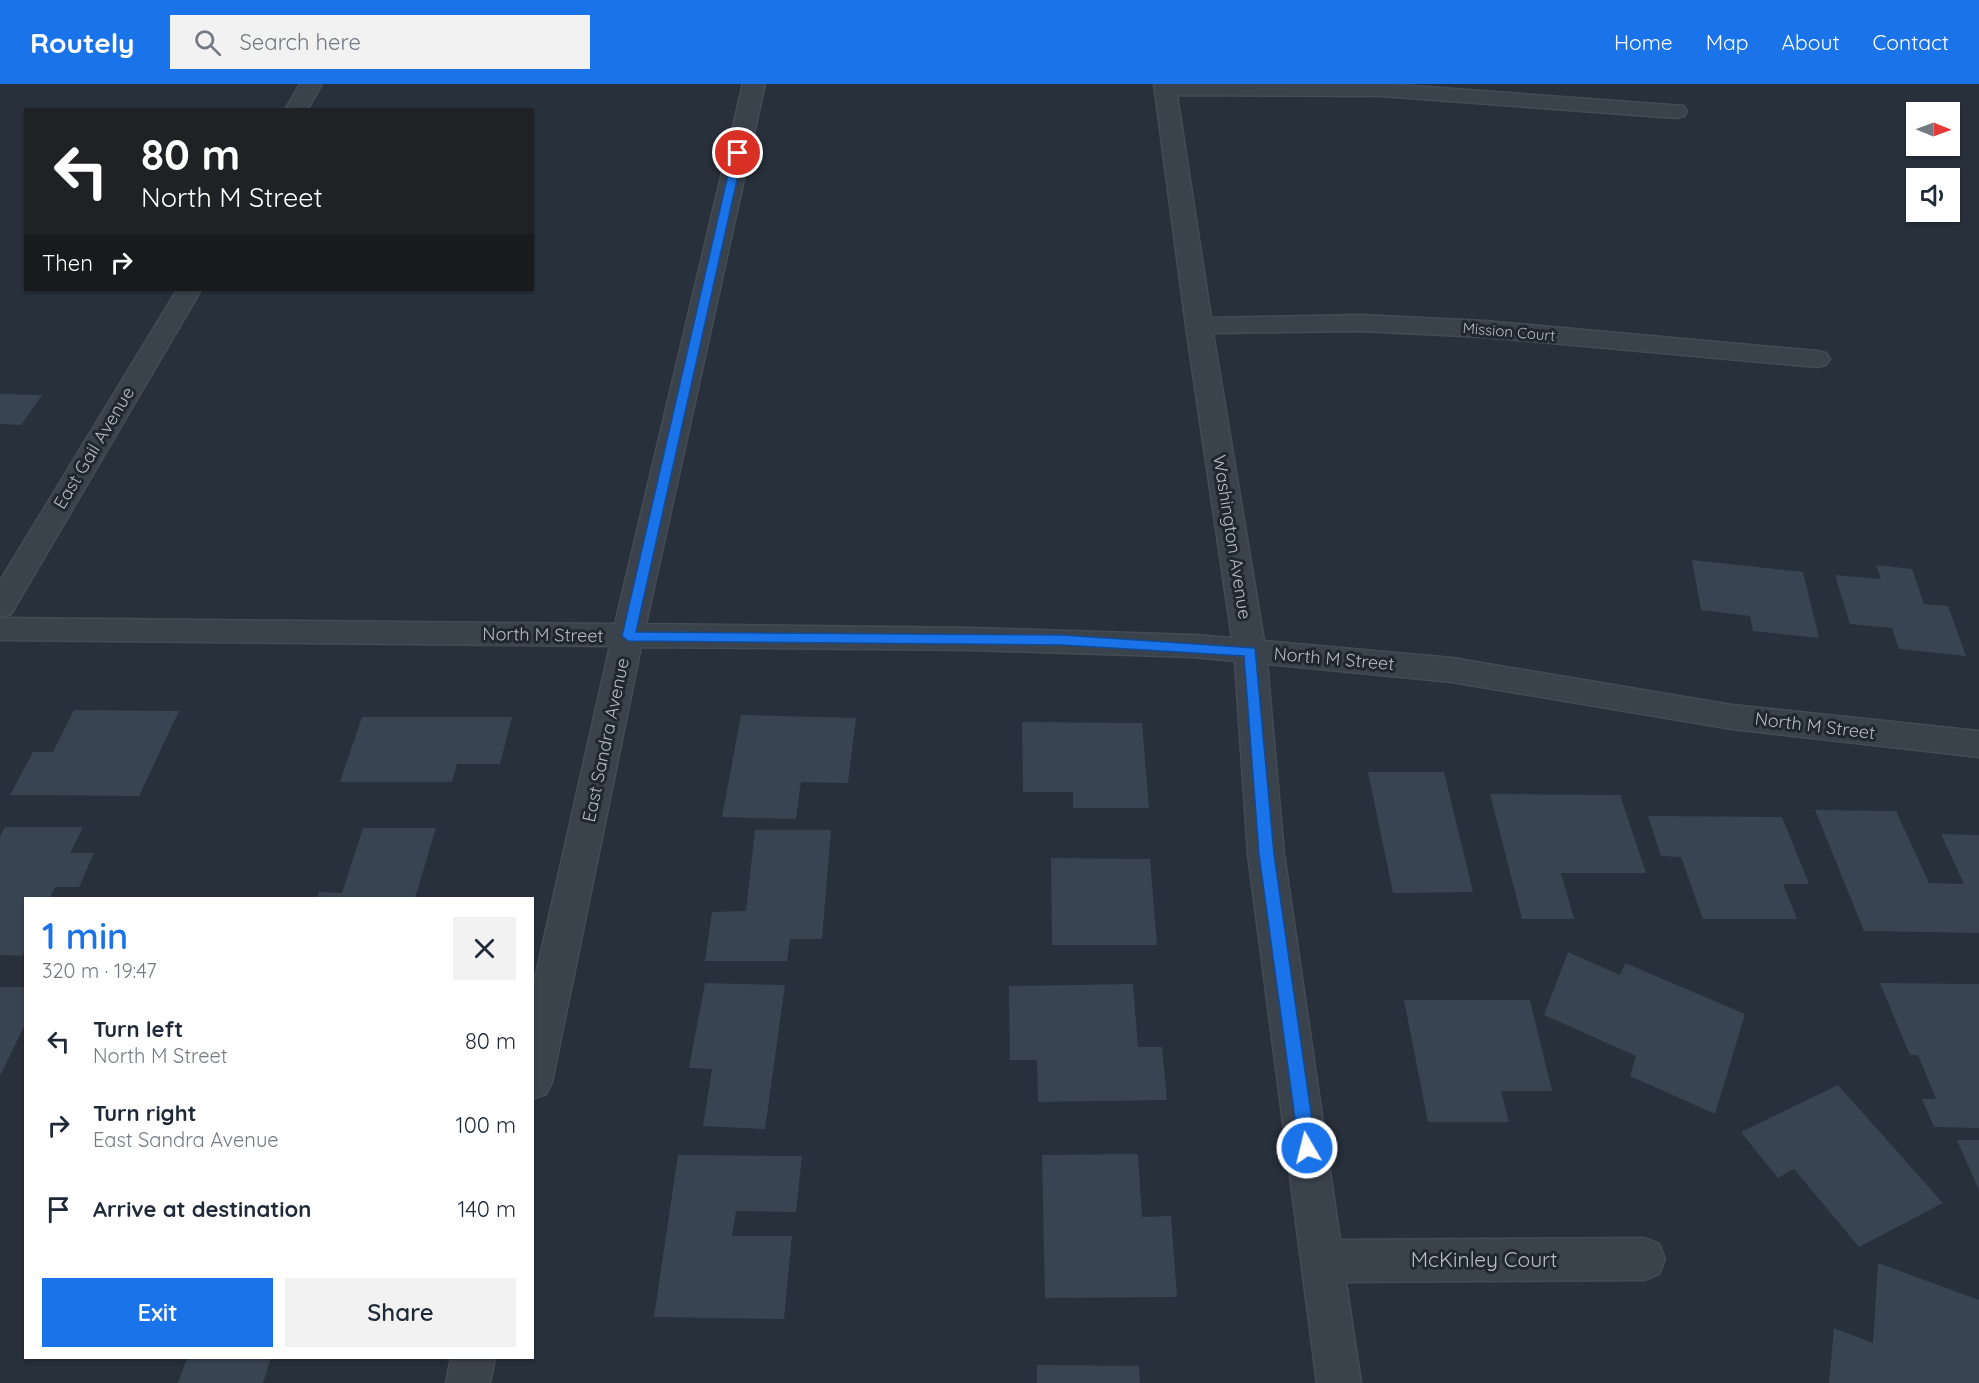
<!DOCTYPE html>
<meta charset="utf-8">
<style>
:root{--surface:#fff;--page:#f2f2f3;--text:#1f2937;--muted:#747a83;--accent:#1a73e8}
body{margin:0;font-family:Quicksand,sans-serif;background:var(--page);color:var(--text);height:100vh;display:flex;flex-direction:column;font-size:22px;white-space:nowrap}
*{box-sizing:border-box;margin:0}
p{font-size:20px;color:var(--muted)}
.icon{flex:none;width:33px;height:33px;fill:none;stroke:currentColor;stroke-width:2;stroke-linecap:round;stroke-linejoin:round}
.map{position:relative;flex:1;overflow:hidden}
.sheet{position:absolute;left:24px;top:813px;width:510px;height:462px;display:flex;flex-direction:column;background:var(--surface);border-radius:0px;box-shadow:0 2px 4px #0004}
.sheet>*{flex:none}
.banner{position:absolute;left:24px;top:24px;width:510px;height:183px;border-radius:0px;box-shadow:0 2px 4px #0004;background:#202124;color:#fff;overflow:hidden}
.needle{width:39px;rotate:91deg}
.controls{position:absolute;left:1906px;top:18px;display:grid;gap:12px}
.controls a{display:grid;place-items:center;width:54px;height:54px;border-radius:0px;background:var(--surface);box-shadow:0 2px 4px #0004;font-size:30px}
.pin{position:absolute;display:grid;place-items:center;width:51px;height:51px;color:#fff;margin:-26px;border:3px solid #fff;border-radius:50%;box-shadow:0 2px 6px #0007}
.me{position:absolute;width:66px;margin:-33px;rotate:352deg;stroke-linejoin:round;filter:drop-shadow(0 0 4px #0008)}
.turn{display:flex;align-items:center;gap:21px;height:126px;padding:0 18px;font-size:27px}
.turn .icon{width:78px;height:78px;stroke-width:2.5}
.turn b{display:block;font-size:42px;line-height:51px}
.then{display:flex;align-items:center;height:57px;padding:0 18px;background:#0003;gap:12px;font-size:22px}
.round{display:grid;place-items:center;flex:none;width:63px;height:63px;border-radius:0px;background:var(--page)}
.head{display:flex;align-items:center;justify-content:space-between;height:102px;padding:0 18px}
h1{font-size:36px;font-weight:600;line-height:45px;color:var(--accent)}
.primary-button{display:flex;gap:12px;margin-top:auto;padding:12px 18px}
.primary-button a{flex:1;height:69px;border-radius:0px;background:var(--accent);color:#fff;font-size:24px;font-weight:600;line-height:69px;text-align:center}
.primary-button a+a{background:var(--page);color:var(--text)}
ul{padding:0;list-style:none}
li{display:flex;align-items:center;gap:18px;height:84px;padding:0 18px}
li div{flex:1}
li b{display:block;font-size:22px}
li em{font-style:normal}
header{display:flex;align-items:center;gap:36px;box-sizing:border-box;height:84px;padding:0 30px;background:var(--accent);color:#fff}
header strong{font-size:28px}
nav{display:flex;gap:33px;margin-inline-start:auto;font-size:21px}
.search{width:420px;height:54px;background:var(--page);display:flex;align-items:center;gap:15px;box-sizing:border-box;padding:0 21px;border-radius:0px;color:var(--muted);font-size:22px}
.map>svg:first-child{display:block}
.building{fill:#394452}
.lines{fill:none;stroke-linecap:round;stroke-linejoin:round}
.minor-casing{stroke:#434b55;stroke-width:3}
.minor{fill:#3a424c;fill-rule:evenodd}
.route{fill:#1a73e8;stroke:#114b97;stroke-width:1.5}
.labels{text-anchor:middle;stroke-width:6;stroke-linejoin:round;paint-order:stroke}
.far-street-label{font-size:15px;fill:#b6bdc7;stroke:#1f2731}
.street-label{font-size:18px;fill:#b6bdc7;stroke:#1f2731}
.near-street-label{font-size:21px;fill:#b6bdc7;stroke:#1f2731}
</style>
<header>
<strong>Routely</strong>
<div class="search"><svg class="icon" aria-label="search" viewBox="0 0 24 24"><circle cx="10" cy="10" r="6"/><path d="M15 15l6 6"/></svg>Search here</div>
<nav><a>Home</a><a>Map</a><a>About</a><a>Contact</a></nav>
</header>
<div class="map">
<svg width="1979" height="1299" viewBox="0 0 1979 1299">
<rect width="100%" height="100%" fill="#27303b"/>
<g class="building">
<polygon points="0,310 42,311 21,341 0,340"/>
<polygon points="1692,476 1803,488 1819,554 1753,547 1750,532 1701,526"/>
<polygon points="1876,481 1912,485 1924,520 1948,522 1966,572 1899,565 1892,544 1850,540 1835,491 1881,495"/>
<polygon points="74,626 179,627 139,712 10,711 33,668 53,668"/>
<polygon points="741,631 856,634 848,699 801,698 796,735 722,733"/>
<polygon points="362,633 512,633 500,680 457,680 452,698 340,698"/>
<polygon points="1022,638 1142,639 1149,724 1073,724 1073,708 1023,708"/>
<polygon points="1368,688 1444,688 1473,808 1393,809"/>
<polygon points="1490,710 1620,711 1646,789 1561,789 1574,835 1522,835"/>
<polygon points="1815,726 1896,727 1929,799 1964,800 1941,750 1979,751 1979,849 1864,847"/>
<polygon points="1648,732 1782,733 1809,800 1783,800 1797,835 1703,835 1681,773 1661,772"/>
<polygon points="5,743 83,743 70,769 94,769 79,803 55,803 50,814 26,814 26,865 22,872 0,871 0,752"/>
<polygon points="363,744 436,744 415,814 317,814 319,808 342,809"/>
<polygon points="755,746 831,746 822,855 790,855 787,877 705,877 712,828 746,827"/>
<polygon points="1051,774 1150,775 1157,861 1052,861"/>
<polygon points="1568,868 1620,891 1625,879 1745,930 1715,1030 1630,992 1636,972 1544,931"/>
<polygon points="705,899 785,901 765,1045 703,1042 712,985 689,984"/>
<polygon points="1880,899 1979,900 1979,1044 1934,1043 1922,1015 1936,1015 1918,971 1910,971"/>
<polygon points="1133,900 1138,963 1162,963 1167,1016 1038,1018 1037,976 1010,976 1009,902"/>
<polygon points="0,903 26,903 26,938 0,992"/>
<polygon points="1404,916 1530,916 1552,1007 1501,1007 1509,1038 1428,1038"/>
<polygon points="1838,1001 1943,1119 1859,1163 1794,1085 1778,1094 1741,1048"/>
<polygon points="1957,1056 1979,1056 1979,1106"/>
<polygon points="1138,1070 1142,1133 1171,1132 1177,1213 1045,1214 1042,1071"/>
<polygon points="678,1071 802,1072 796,1128 736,1127 732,1152 792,1152 784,1235 654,1233"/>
<polygon points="1878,1179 1979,1216 1979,1299 1829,1299 1834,1244 1873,1259"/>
<polygon points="187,1274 271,1274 263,1299 178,1299"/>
<polygon points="1037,1281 1139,1282 1140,1299 1037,1299"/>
</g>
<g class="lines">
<defs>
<g id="minor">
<polygon points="300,0 322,0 307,26 285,26"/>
<polygon points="743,0 765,0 646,540 973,544 1193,551 1232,554 1186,242 1154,0 1387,0 1684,22 1687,27 1684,32 1676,34 1381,12 1177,11 1211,234 1362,231 1484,237 1817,267 1826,269 1830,275 1826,281 1817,283 1484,253 1362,247 1213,249 1264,557 1452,574 1732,621 1979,647 1979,673 1732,645 1452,598 1267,580 1284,770 1340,1156 1644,1154 1659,1160 1665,1175 1659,1190 1644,1196 1346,1198 1361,1299 1317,1299 1248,770 1235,577 1193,573 973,566 641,563 552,998 546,1010 532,1015 532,908 610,562 0,556 0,534 615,540"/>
<polygon points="177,206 201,206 11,530 0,533 0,497"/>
<polygon points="451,1274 495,1274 490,1299 446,1299"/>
</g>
</defs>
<use href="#minor" class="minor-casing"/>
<use href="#minor" class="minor"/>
</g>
<polygon class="route" points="738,66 743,69 636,548 1062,551 1255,564 1274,770 1316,1064 1313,1069 1307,1072 1301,1069 1299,1064 1259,770 1244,572 1062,561 628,557 622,552 733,69"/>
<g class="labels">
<g class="far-street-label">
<text transform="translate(1509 248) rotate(5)" y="5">Mission Court</text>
</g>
<g class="street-label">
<text transform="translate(94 364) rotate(-59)" y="6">East Gail Avenue</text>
<text transform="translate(1232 453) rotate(81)" y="6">Washington Avenue</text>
<text transform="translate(543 551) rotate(1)" y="6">North M Street</text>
<text transform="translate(1334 575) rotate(5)" y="6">North M Street</text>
<text transform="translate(1815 642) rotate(7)" y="6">North M Street</text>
<text transform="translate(606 656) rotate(-78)" y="6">East Sandra Avenue</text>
</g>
<g class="near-street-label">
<text x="1484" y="1183">McKinley Court</text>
</g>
</g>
</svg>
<div class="controls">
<a><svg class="needle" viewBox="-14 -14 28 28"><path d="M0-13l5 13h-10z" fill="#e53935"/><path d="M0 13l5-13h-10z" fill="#747a83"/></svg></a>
<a><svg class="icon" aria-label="sound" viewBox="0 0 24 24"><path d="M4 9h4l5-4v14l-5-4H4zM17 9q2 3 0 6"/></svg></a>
</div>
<div class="pin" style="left:738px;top:69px;background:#d93025"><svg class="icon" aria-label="arrive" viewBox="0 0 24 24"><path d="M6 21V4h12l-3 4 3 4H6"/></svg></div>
<svg class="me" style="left:1307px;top:1064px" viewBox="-20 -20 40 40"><circle r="17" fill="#1a73e8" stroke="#fff" stroke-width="3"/><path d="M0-11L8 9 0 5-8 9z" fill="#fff"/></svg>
<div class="banner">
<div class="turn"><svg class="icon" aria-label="left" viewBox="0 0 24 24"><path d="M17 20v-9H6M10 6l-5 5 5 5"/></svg><div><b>80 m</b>North M Street</div></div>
<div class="then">Then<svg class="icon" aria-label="right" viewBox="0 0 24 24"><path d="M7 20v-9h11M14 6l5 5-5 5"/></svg></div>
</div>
<section class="sheet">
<div class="head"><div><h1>1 min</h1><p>320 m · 19:47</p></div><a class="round"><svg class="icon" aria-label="close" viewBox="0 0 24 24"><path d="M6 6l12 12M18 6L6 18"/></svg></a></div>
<ul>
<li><svg class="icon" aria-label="left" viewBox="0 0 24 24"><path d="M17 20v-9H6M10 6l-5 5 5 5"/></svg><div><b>Turn left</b><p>North M Street</p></div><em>80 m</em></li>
<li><svg class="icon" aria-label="right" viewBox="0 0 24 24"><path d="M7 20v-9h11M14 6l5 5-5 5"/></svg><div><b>Turn right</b><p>East Sandra Avenue</p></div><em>100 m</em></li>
<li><svg class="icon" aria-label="arrive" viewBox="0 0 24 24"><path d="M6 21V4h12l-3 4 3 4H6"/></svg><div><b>Arrive at destination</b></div><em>140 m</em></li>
</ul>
<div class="primary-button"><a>Exit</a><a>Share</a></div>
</section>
</div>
